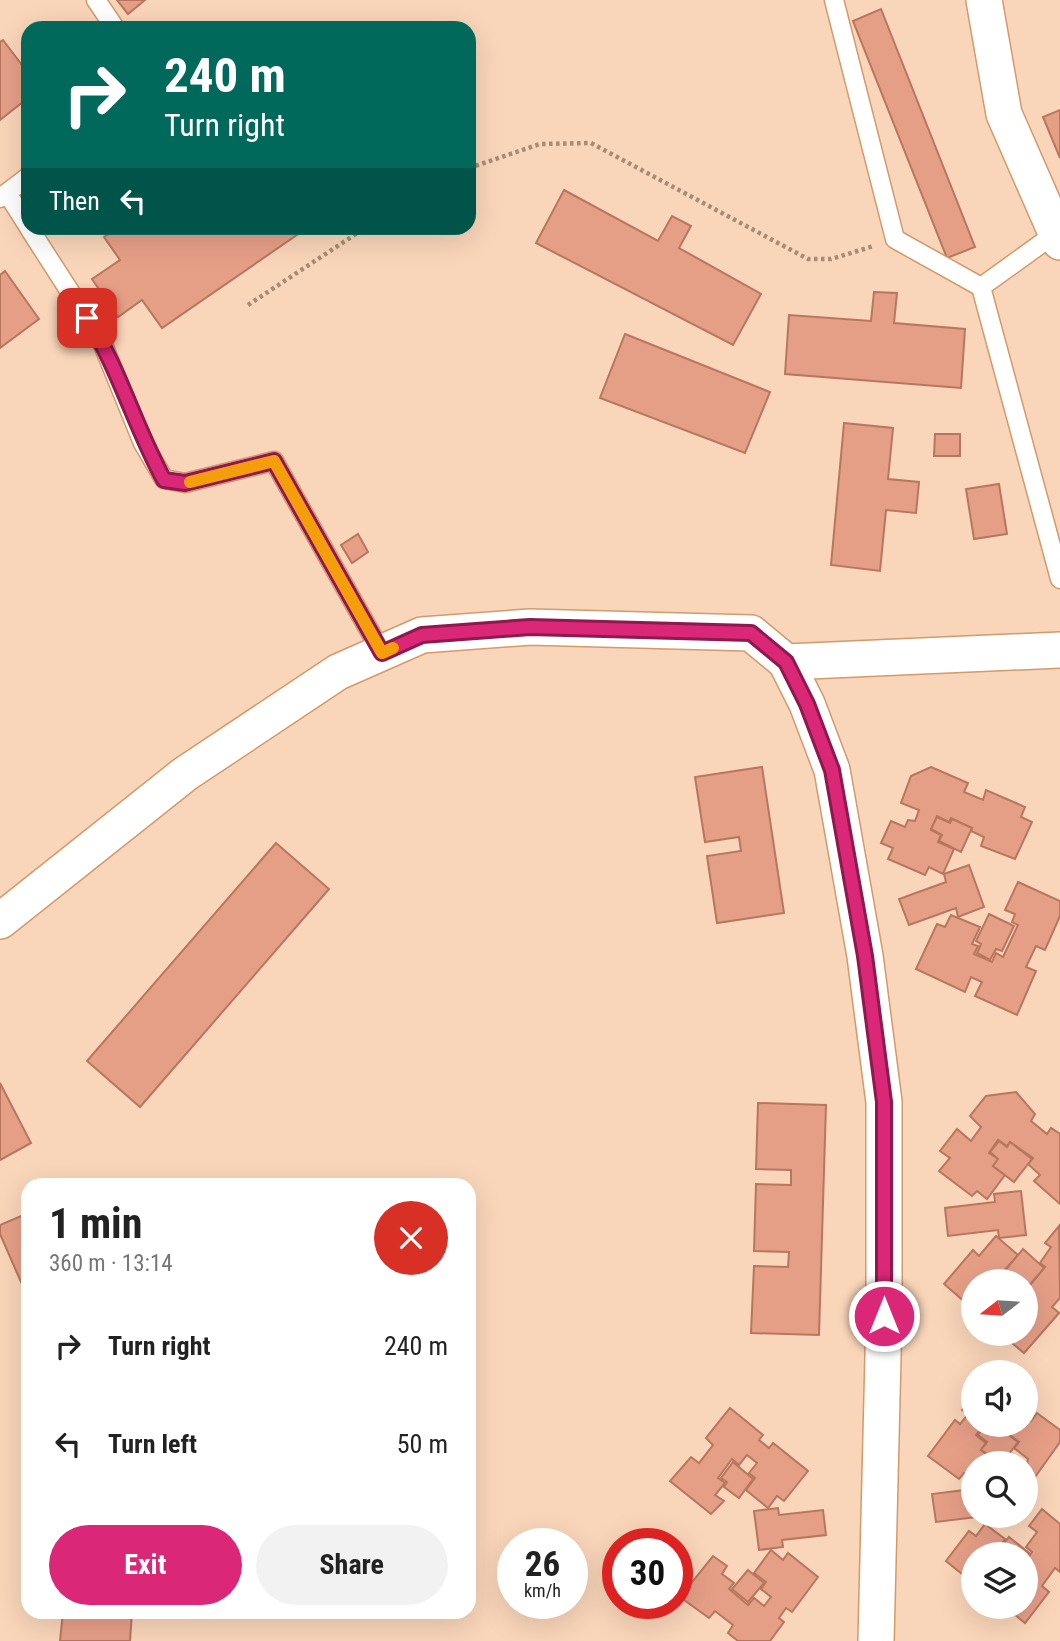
<!DOCTYPE html>
<meta charset="utf-8">
<style>
:root{--surface:#fff;--page:#f2f2f2;--text:#222;--muted:#767676;--accent:#db2777}
body{margin:0;font-family:"Roboto Condensed",sans-serif;background:var(--page);color:var(--text);height:100vh;display:flex;flex-direction:column;font-size:26px;white-space:nowrap}
*{box-sizing:border-box;margin:0}
p{font-size:23px;color:var(--muted)}
.icon{flex:none;width:38px;height:38px;fill:none;stroke:currentColor;stroke-width:2;stroke-linecap:round;stroke-linejoin:round}
.map{position:relative;flex:1;overflow:hidden}
.panel{position:absolute;left:21px;top:1178px;width:455px;height:441px;display:flex;flex-direction:column;background:var(--surface);border-radius:21px;box-shadow:0 7px 28px #0002}
.panel>*{flex:none}
.hud{position:absolute;left:21px;top:21px;width:455px;height:214px;border-radius:21px;box-shadow:0 7px 28px #0002;background:#00695c;color:#fff;overflow:hidden}
.needle{width:46px;rotate:253deg}
.fabs{position:absolute;left:961px;top:1269px;display:grid;gap:14px}
.fabs a{display:grid;place-items:center;width:77px;height:77px;border-radius:50%;background:var(--surface);box-shadow:0 7px 28px #0002;font-size:35px}
.speed{position:absolute;left:497px;top:1528px;display:flex;gap:14px;font-size:35px;font-weight:700;text-align:center}
.speed>*{display:grid;place-content:center;width:91px;height:91px;border-radius:50%;background:var(--surface);box-shadow:0 7px 28px #0002;line-height:1}
.speed small{font-size:18px;font-weight:400}
.speed .limit{border:10px solid #d22;background:#fff;color:#111}
.pin{position:absolute;display:grid;place-items:center;width:60px;height:60px;color:#fff;margin:-30px;border-radius:14px;box-shadow:0 4px 10px #0006}
.me{position:absolute;width:77px;margin:-38px;rotate:0deg;stroke-linejoin:round;filter:drop-shadow(0 0 5px #0008)}
.turn{display:flex;align-items:center;gap:24px;height:147px;padding:0 28px;font-size:32px}
.turn .icon{width:91px;height:91px;stroke-width:2.5}
.turn b{display:block;font-size:49px;line-height:60px}
.then{display:flex;align-items:center;height:66px;padding:0 28px;background:#0003;gap:14px;font-size:26px}
.round{display:grid;place-items:center;flex:none;width:74px;height:74px;border-radius:37px;background:var(--page)}
.head{display:flex;align-items:center;justify-content:space-between;height:119px;padding:0 28px}
h1{font-size:42px;font-weight:700;line-height:52px}
.button{display:flex;gap:14px;margin-top:auto;padding:14px 28px}
.button a{flex:1;height:80px;border-radius:42px;background:var(--accent);color:#fff;font-size:28px;font-weight:700;line-height:80px;text-align:center}
.button a+a{background:var(--page);color:var(--text)}
ul{padding:0;list-style:none}
li{display:flex;align-items:center;gap:21px;height:98px;padding:0 28px}
li div{flex:1}
li b{display:block;font-size:26px}
li em{font-style:normal}
.map>svg:first-child{display:block}
.building{fill:#e69f87;stroke:#b9765f;stroke-width:2}
.lines{fill:none;stroke-linecap:round;stroke-linejoin:round}
.service-casing{stroke:#d39a6c;stroke-width:21}
.minor-casing{stroke:#d39a6c;stroke-width:38}
.path{stroke:#a98b73;stroke-width:4.5;stroke-dasharray:3.5 3.5;stroke-linecap:butt}
.service{stroke:#fff;stroke-width:18}
.minor{stroke:#fff;stroke-width:35}
.route-casing{stroke:#8e194d;stroke-width:18}
.route{stroke:#db2777;stroke-width:12}
.slow{stroke:#f59e0b;stroke-width:12}
</style>
<div class="map">
<svg width="1060" height="1641" viewBox="0 0 1060 1641">
<rect width="100%" height="100%" fill="#f9d5b9"/>
<g class="building">
<polygon points="117,0 145,0 128,14"/>
<polygon points="881,9 975,247 947,258 853,21"/>
<polygon points="3,40 28,73 28,98 0,120 0,42"/>
<polygon points="1060,110 1060,158 1043,117"/>
<polygon points="564,190 658,241 672,216 691,226 679,248 761,294 733,345 536,243"/>
<polygon points="118,228 307,228 162,328 142,300 118,317 92,279 120,260 104,237"/>
<polygon points="5,271 39,319 0,348 0,275"/>
<polygon points="874,292 897,293 894,323 965,329 961,388 785,374 789,315 871,321"/>
<polygon points="625,334 770,392 745,453 600,398"/>
<polygon points="844,423 893,428 888,479 919,482 916,513 886,510 880,571 831,565"/>
<polygon points="935,434 960,434 960,456 934,456"/>
<polygon points="999,484 1007,534 974,539 966,489"/>
<polygon points="358,534 368,552 352,563 341,545"/>
<polygon points="762,767 784,913 717,923 707,856 741,851 739,837 705,842 695,777"/>
<polygon points="931,767 968,783 964,792 983,800 986,790 1025,807 1021,817 1032,822 1015,859 981,846 984,837 971,831 972,828 951,818 949,822 937,816 931,830 941,835 938,842 954,849 943,874 929,867 925,875 888,859 893,848 881,843 891,821 905,827 908,820 915,821 919,810 901,803 911,776"/>
<polygon points="937,817 950,823 952,819 972,828 961,852 939,841 942,835 931,829"/>
<polygon points="276,843 329,889 140,1107 87,1061"/>
<polygon points="969,865 984,907 958,917 956,908 909,925 899,899 946,882 944,874"/>
<polygon points="1018,882 1060,901 1060,916 1045,950 1036,946 1026,967 1036,971 1017,1015 975,996 982,982 971,977 965,992 916,969 937,924 945,927 951,915 980,927 972,944 978,946 974,954 992,962 996,953 1003,957 1018,925 1012,922 1015,914 1005,910"/>
<polygon points="989,914 1014,926 1002,951 996,949 990,960 977,953 981,944 976,941"/>
<polygon points="0,1083 31,1143 0,1160"/>
<polygon points="1016,1092 1035,1114 1031,1121 1047,1134 1051,1128 1060,1134 1060,1204 1034,1181 1040,1175 1028,1164 1033,1158 1010,1142 1007,1146 998,1140 989,1153 998,1159 993,1166 1005,1175 987,1199 977,1191 972,1196 939,1171 950,1158 940,1151 957,1129 971,1141 981,1127 970,1116 986,1096"/>
<polygon points="758,1103 826,1105 819,1335 751,1333 754,1266 788,1267 789,1252 754,1251 756,1184 791,1185 791,1170 756,1169"/>
<polygon points="999,1141 1007,1147 1010,1142 1032,1159 1014,1182 993,1166 998,1159 990,1152"/>
<polygon points="1021,1191 1026,1235 999,1238 998,1230 948,1236 945,1208 995,1202 994,1194"/>
<polygon points="28,1213 28,1298 0,1234 0,1225"/>
<polygon points="1059,1226 1060,1298 1052,1307 1059,1313 1024,1353 1001,1334 1026,1334 1026,1290 1045,1267 1040,1263 1051,1247 1045,1243"/>
<polygon points="996,1236 1018,1255 1003,1272 1007,1276 1003,1281 973,1281 973,1309 944,1284 973,1250 979,1256"/>
<polygon points="1023,1249 1044,1268 1026,1289 1026,1281 1004,1281 1008,1276 1004,1272"/>
<polygon points="973,1395 973,1424 984,1424 976,1435 986,1443 981,1450 993,1460 991,1463 973,1463 973,1479 964,1473 959,1479 928,1456 955,1420 960,1424 968,1414 962,1410"/>
<polygon points="730,1408 763,1435 759,1440 769,1448 773,1443 808,1471 784,1501 777,1496 768,1508 746,1490 755,1478 749,1473 757,1463 747,1455 739,1465 732,1459 718,1478 725,1483 715,1495 724,1501 711,1514 670,1481 691,1457 699,1463 713,1445 706,1438"/>
<polygon points="1037,1413 1060,1430 1060,1442 1035,1477 1026,1470 1028,1459 1014,1448 1019,1442 998,1426 994,1431 984,1424 1026,1424 1026,1416 1031,1421"/>
<polygon points="984,1426 995,1433 999,1428 1018,1442 1002,1463 981,1450 987,1442 978,1435"/>
<polygon points="733,1462 753,1479 739,1498 724,1487 727,1482 721,1478"/>
<polygon points="973,1489 973,1516 1013,1516 1013,1520 986,1524 985,1516 936,1522 932,1494"/>
<polygon points="778,1508 779,1515 823,1510 826,1535 782,1540 783,1547 759,1550 754,1511"/>
<polygon points="1042,1509 1060,1524 1060,1572 1055,1568 1042,1586 1049,1592 1025,1623 1004,1606 1026,1606 1026,1561 1032,1552 1026,1547 1037,1532 1029,1526"/>
<polygon points="985,1524 1005,1539 995,1554 973,1554 973,1583 946,1561 969,1531 976,1536"/>
<polygon points="1009,1537 1029,1553 1026,1558 1026,1554 997,1552"/>
<polygon points="771,1550 783,1560 788,1553 818,1577 792,1612 786,1608 779,1618 784,1622 770,1641 738,1641 728,1633 733,1625 715,1611 709,1618 680,1597 713,1556 727,1566 722,1574 734,1583 729,1589 748,1605 754,1598 764,1606 771,1597 761,1589 766,1582 754,1573"/>
<polygon points="748,1570 764,1583 748,1602 732,1589"/>
<polygon points="63,1612 132,1612 130,1641 60,1641"/>
</g>
<g class="lines">
<defs>
<g id="service">
<polyline points="96,0 115,28"/>
<polyline points="834,0 895,239 981,287 1056,233"/>
<polyline points="7,193 28,226"/>
<polyline points="0,198 28,177"/>
<polyline points="29,228 101,340 143,443 164,479 185,483 274,461 382,653"/>
<polyline points="981,287 1060,579"/>
</g>
<g id="minor">
<polyline points="984,0 1004,114 1060,242"/>
<polyline points="786,662 1060,650"/>
<polyline points="0,921 185,774 338,672 422,635 530,627 751,633 786,662 807,704 832,770 865,956 884,1102 884,1316 876,1641"/>
</g>
</defs>
<use href="#service" class="service-casing"/>
<use href="#minor" class="minor-casing"/>
<g class="path">
<polyline points="469,168 540,144 591,143 808,259 831,259 874,246"/>
<polyline points="248,305 365,228"/>
</g>
<use href="#service" class="service"/>
<use href="#minor" class="minor"/>
</g>
<g class="lines">
<defs>
<path id="route" d="M 87,318 C 119,368 135,427 164,480 L 185,483 L 274,461 L 382,653 L 422,635 L 530,627 L 751,633 L 786,662 L 807,704 L 832,770 L 865,956 L 884,1102 L 884,1316"/>
</defs>
<use href="#route" class="route-casing"/>
<use href="#route" class="route"/>
<polyline class="slow" points="190,482 274,461 382,653 393,648"/>
</g>
</svg>
<div class="fabs">
<a><svg class="needle" viewBox="-14 -14 28 28"><path d="M0-13l5 13h-10z" fill="#e53935"/><path d="M0 13l5-13h-10z" fill="#767676"/></svg></a>
<a><svg class="icon" aria-label="sound" viewBox="0 0 24 24"><path d="M4 9h4l5-4v14l-5-4H4zM17 9q2 3 0 6"/></svg></a>
<a><svg class="icon" aria-label="search" viewBox="0 0 24 24"><circle cx="10" cy="10" r="6"/><path d="M15 15l6 6"/></svg></a>
<a><svg class="icon" aria-label="layers" viewBox="0 0 24 24"><path d="M12 4l9 5-9 5-9-5zM3 14l9 5 9-5"/></svg></a>
</div>
<div class="speed"><div>26<small>km/h</small></div><div class="limit">30</div></div>
<div class="pin" style="left:87px;top:318px;background:#d93025"><svg class="icon" aria-label="arrive" viewBox="0 0 24 24"><path d="M6 21V4h12l-3 4 3 4H6"/></svg></div>
<svg class="me" style="left:884px;top:1316px" viewBox="-20 -20 40 40"><circle r="17" fill="#db2777" stroke="#fff" stroke-width="3"/><path d="M0-11L8 9 0 5-8 9z" fill="#fff"/></svg>
<div class="hud">
<div class="turn"><svg class="icon" aria-label="right" viewBox="0 0 24 24"><path d="M7 20v-9h11M14 6l5 5-5 5"/></svg><div><b>240 m</b>Turn right</div></div>
<div class="then">Then<svg class="icon" aria-label="left" viewBox="0 0 24 24"><path d="M17 20v-9H6M10 6l-5 5 5 5"/></svg></div>
</div>
<section class="panel">
<div class="head"><div><h1>1 min</h1><p>360 m · 13:14</p></div><a class="round" style="background:#d93025;color:#fff"><svg class="icon" aria-label="close" viewBox="0 0 24 24"><path d="M6 6l12 12M18 6L6 18"/></svg></a></div>
<ul>
<li><svg class="icon" aria-label="right" viewBox="0 0 24 24"><path d="M7 20v-9h11M14 6l5 5-5 5"/></svg><div><b>Turn right</b></div><em>240 m</em></li>
<li><svg class="icon" aria-label="left" viewBox="0 0 24 24"><path d="M17 20v-9H6M10 6l-5 5 5 5"/></svg><div><b>Turn left</b></div><em>50 m</em></li>
</ul>
<div class="button"><a>Exit</a><a>Share</a></div>
</section>
</div>
